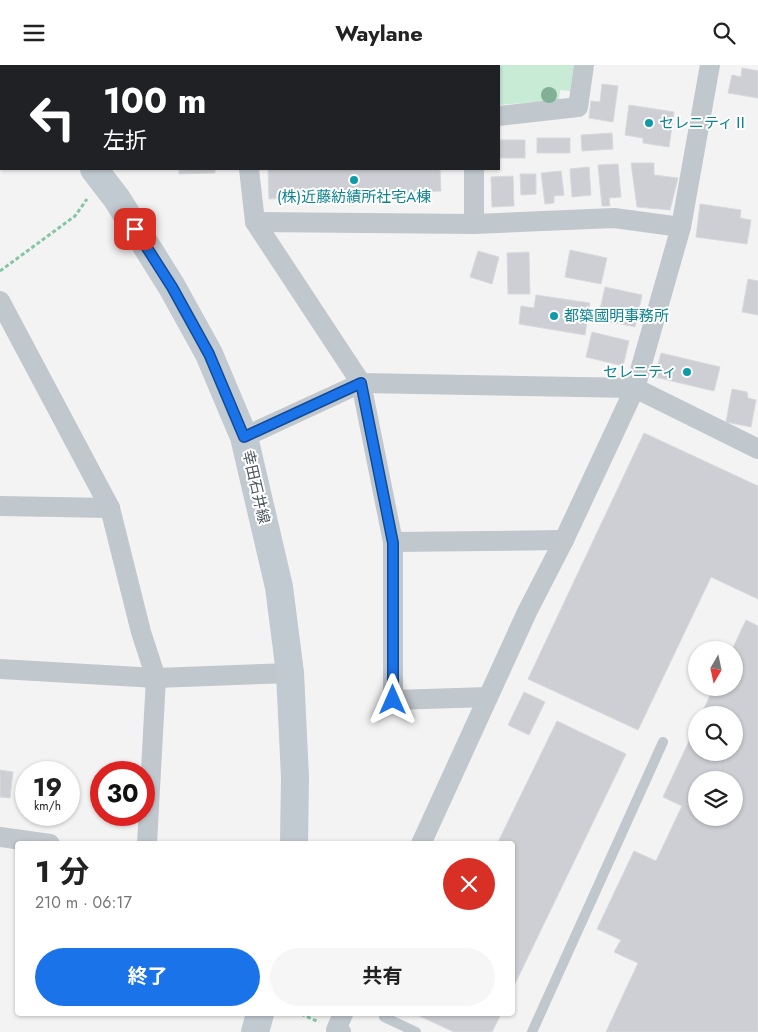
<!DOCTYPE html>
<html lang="ja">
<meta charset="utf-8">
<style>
:root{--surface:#fff;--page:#f6f6f6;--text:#222;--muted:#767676;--accent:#1a73e8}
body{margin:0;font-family:Jost,"Noto Sans JP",sans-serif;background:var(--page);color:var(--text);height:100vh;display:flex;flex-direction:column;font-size:19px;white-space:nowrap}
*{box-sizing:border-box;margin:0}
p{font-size:16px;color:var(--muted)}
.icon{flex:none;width:28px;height:28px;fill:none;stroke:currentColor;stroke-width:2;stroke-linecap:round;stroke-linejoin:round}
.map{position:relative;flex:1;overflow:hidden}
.sheet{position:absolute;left:15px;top:776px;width:500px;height:175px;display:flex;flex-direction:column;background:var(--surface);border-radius:5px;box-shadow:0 1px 4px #0004}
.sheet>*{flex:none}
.hud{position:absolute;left:0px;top:0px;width:500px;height:105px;box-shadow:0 1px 4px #0004;background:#202124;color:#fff;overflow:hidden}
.needle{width:32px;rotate:189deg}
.buttons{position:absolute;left:688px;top:576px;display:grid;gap:10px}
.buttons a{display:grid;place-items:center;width:55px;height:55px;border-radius:50%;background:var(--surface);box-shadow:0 1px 4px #0004;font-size:25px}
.speed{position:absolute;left:15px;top:696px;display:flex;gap:10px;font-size:25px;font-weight:700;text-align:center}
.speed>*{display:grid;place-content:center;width:65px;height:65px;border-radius:50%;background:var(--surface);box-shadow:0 1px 4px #0004;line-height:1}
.speed small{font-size:12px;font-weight:400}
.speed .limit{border:8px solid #d22;background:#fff;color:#111}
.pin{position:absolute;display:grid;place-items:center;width:42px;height:42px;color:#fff;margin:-21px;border-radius:10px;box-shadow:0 2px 8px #0006}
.me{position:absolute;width:55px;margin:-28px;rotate:0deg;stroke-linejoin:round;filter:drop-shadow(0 0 4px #0008)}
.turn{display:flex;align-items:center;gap:18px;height:105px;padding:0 20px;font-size:22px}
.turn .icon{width:65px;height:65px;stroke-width:2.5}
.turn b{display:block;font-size:35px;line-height:42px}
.round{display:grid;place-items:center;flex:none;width:52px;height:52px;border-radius:26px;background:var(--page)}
.summary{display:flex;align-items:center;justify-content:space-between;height:85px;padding:0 20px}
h1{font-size:30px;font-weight:700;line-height:38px}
.cta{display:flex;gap:10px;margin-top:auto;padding:10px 20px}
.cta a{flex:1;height:58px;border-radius:30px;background:var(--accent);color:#fff;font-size:20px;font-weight:700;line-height:58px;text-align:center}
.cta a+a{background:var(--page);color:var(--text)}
header{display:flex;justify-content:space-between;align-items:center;height:65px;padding:0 20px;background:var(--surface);font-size:22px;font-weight:700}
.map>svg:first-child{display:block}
.green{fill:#c7ebd4}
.building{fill:#cdcfd4;stroke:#d7d9dd;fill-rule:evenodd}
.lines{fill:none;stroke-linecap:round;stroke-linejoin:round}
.path{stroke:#83c6a2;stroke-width:3;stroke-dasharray:4 2.5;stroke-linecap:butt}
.lane{stroke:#c0c7cd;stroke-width:10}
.street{stroke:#c0c7cd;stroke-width:20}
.secondary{stroke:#c1c9d1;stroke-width:28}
.tree{fill:#81b096}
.route-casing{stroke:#114b97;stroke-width:12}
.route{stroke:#1a73e8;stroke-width:9}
.culture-dot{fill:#0f9aa8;stroke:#fff;stroke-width:2}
.labels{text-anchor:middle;stroke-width:4;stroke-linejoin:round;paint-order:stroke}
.culture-label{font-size:15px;fill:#0d838f;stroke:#fff;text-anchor:start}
.street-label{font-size:15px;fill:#4c565e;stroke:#fff}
</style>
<header><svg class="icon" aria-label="menu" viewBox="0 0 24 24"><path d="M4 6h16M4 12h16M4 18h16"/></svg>Waylane<svg class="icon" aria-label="search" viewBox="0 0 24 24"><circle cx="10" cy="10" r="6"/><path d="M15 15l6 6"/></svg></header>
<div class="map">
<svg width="758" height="967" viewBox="0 0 758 967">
<rect width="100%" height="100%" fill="#f4f3f3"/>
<polygon class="green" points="486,0 574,0 570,26 560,25 559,35 499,40 499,1"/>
<g class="building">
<polygon points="742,3 758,6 758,33 728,28 732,10 741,12"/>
<polygon points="602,19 618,21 613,57 589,53 591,36 600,37"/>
<polygon points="629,40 674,47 669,82 643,78 643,73 625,70"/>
<polygon points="612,68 613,84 582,86 581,70"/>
<rect x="537" y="73" width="33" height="15"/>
<rect x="499" y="75" width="26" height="18"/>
<polygon points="631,98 654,98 654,110 678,113 670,145 637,142"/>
<polygon points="618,99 621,132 609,133 610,141 602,141 598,100"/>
<polygon points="589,102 591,130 572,132 570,104"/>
<polygon points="179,104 215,104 215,108 179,109"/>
<polygon points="268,104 440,104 441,126 269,134"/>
<polygon points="561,106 564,130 554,131 554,138 545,139 541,108"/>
<polygon points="520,109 536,109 536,129 521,130"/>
<polygon points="513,111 514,141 492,142 491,112"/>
<polygon points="700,139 741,145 740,153 751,155 747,179 696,172"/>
<polygon points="570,185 607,193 601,219 565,212"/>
<polygon points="478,186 499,192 492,219 470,212"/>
<polygon points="529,187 530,229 508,229 507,188"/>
<polygon points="748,214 758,216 758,250 742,247"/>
<polygon points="605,222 642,230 635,262 598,254"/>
<polygon points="536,230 590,238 585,270 519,259 521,241 534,243"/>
<polygon points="592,267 629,276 623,301 586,292"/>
<polygon points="661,288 720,302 714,326 655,312"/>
<polygon points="732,324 747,327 748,333 756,335 751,362 726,357"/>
<polygon points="644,368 758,421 758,534 711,512 638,665 528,614"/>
<path d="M 746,555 L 758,561 L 758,967 L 606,967 L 638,898 L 614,887 L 621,875 L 597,864 L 634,786 L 656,796 L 682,741 L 663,732 L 696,661 L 696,688 L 734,688 L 734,650 L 701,650 L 714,622 L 734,622 L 734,585 L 732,585 ZM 696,715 L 734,715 L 734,752 L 696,752 Z"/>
<polygon points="524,627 545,637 529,670 508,660"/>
<polygon points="557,656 626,689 512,925 512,779 497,779"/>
<polygon points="0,705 13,707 10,733 0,732"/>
<polygon points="415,949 501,949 492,967 454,967"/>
</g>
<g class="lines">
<g class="path">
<polyline points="0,206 75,151 87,134"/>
<polyline points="301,949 319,957"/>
</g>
<g class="lane">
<polyline points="384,952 416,967"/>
<polyline points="532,967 663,677"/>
</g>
<g class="street">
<polyline points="241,0 241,1"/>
<polyline points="499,51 578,42 584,0"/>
<polyline points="249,104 255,157 361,318 393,477 393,635 488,632"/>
<polyline points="255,157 474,159 614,153 681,162"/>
<polyline points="474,159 474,104"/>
<polyline points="0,236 110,443 141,567 156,613 147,779"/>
<polyline points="244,372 361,318 635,323 758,384"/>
<polyline points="0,441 110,443"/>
<polyline points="393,477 564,475"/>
<polyline points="0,604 156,613 290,608"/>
<polyline points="0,772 50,779"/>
<polyline points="421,779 527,547 564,475 635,323 681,162 710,0"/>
<polyline points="341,967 336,965 343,949"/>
</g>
<g class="secondary">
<polyline points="10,0 11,1"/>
<polyline points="94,104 117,134 172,222 209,289 244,372 279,522 290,608 295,712 294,779"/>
<polyline points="255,967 260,949"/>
</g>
</g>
<circle class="tree" cx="549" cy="30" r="8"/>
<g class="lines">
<defs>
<polyline id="route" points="135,164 172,222 209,289 244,372 361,318 393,478 393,635"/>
</defs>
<use href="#route" class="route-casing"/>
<use href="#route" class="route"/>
</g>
<g class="culture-dot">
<circle cx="649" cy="58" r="5"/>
<circle cx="354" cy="115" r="5"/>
<circle cx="554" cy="251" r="5"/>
<circle cx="687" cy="307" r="5"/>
</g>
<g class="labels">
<g class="culture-label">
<text x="659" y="63">セレニティⅡ</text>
<text x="354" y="137" text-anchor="middle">(株)近藤紡績所社宅A棟</text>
<text x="564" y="256">都築國明事務所</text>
<text x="677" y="312" text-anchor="end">セレニティ</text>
</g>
<g class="street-label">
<text transform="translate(256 422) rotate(77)" y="5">幸田石井線</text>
</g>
</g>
</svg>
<div class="buttons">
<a><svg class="needle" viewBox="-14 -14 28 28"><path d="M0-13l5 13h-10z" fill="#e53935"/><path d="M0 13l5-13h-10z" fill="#767676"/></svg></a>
<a><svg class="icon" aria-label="search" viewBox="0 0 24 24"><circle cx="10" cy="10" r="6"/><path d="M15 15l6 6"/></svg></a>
<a><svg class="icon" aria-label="layers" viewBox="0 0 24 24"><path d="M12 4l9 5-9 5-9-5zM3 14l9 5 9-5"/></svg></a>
</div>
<div class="speed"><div>19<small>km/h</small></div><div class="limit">30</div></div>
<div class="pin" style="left:135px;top:164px;background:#d93025"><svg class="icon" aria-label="arrive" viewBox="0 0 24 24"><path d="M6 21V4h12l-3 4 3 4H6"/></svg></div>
<svg class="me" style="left:393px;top:635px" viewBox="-20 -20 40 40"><path d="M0-17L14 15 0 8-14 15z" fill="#1a73e8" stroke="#fff" stroke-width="4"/></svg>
<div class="hud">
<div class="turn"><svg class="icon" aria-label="left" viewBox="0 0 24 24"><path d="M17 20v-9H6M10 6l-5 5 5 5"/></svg><div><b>100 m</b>左折</div></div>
</div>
<section class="sheet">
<div class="summary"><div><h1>1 分</h1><p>210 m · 06:17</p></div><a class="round" style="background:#d93025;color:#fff"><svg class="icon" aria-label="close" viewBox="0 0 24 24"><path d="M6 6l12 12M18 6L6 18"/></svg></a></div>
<div class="cta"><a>終了</a><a>共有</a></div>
</section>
</div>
